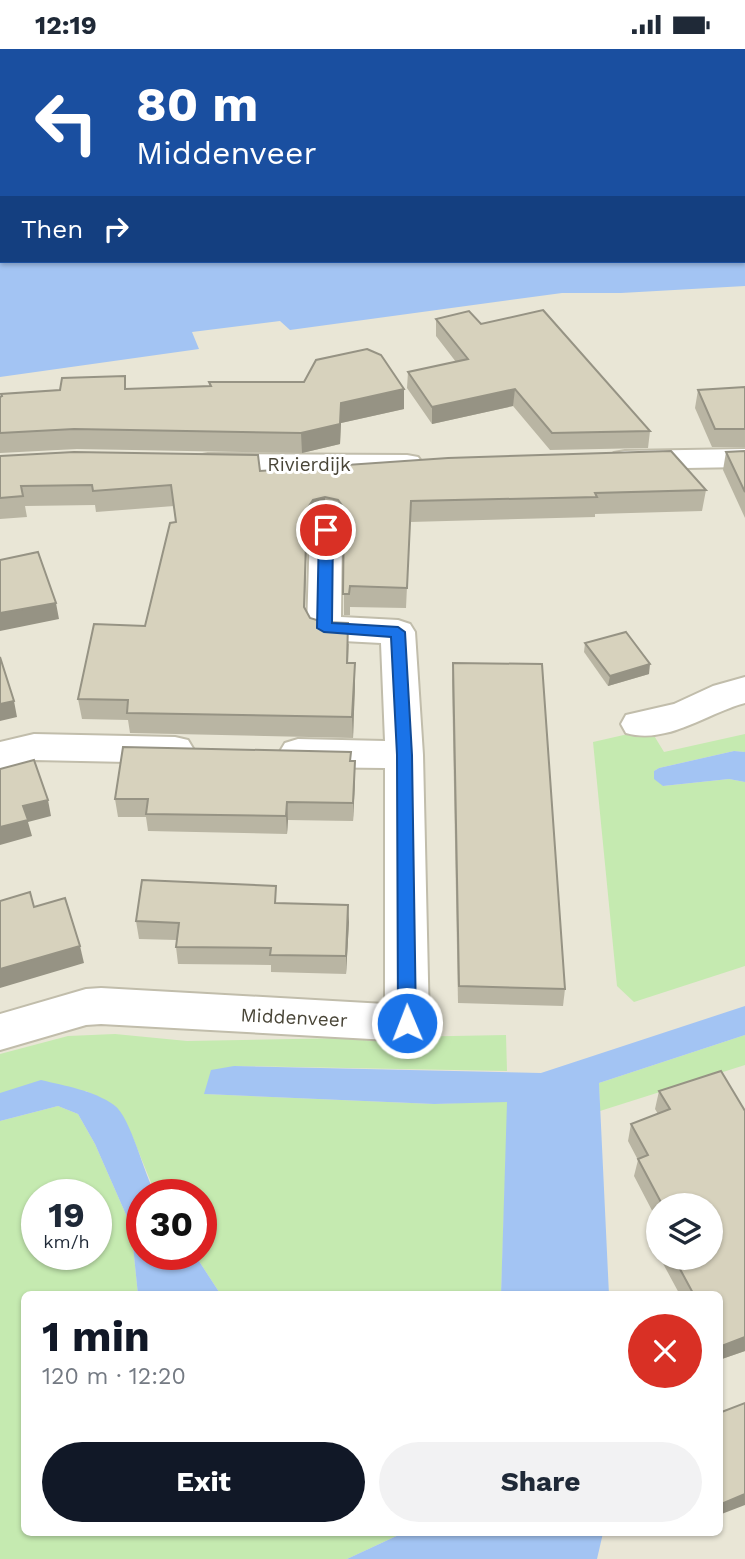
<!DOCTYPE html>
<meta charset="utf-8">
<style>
:root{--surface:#fff;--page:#f2f2f3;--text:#1f2937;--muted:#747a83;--accent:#111827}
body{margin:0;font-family:"Work Sans",sans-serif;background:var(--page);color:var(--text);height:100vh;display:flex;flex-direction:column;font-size:26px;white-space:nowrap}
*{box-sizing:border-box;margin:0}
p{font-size:23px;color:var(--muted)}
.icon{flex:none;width:38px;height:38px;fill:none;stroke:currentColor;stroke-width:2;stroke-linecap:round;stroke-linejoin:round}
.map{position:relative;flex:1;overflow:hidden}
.sheet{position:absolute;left:21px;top:1242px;width:702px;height:245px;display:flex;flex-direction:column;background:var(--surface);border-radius:10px;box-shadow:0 2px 5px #0004}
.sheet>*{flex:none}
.guide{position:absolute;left:0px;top:0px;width:746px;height:214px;box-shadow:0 2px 5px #0004;background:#1a4fa0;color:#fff;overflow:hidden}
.buttons{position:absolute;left:646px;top:1144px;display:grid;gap:14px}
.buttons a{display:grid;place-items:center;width:77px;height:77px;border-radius:50%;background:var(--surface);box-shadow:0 2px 5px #0004;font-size:35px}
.speed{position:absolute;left:21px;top:1130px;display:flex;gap:14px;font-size:35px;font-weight:700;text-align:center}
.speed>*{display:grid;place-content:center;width:91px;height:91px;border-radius:50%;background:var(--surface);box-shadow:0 2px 5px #0004;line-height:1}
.speed small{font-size:18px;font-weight:400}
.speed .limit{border:10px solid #d22;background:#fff;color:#111}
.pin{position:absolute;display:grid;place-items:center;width:60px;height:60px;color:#fff;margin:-30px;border:4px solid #fff;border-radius:50%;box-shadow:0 2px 7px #0007}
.me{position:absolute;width:77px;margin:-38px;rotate:359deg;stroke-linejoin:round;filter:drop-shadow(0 0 5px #0008)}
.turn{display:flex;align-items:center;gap:24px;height:147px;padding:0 21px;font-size:32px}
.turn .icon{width:91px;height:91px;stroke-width:2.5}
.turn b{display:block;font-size:49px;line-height:60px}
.then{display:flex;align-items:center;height:66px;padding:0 21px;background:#0003;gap:14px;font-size:26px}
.round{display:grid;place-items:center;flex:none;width:74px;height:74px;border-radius:37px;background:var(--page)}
.head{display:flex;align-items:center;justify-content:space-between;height:119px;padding:0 21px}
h1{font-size:42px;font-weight:700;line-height:52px;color:var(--accent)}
.cta{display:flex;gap:14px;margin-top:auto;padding:14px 21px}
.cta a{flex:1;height:80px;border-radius:42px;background:var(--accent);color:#fff;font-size:28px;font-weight:700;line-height:80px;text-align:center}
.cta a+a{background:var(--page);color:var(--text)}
.status{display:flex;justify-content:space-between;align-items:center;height:49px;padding:0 35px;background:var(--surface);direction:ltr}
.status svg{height:19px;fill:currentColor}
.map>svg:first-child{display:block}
.residential{fill:#e9e6d6;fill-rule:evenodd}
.green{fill:#c5eab0;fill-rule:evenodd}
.water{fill:#a3c4f3;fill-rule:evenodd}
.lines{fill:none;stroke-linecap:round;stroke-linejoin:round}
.minor-casing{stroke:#c1bdab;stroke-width:4}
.minor{fill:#fff;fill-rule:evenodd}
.wall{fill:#b9b5a3}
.shaded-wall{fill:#969384}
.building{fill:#d7d2bd;stroke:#969384;stroke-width:2}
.route{fill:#1a73e8;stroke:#114b97;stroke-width:2}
.labels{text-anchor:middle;stroke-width:6;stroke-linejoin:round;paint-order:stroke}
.street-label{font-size:19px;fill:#494537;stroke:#fff}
</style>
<div class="status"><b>12:19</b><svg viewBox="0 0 49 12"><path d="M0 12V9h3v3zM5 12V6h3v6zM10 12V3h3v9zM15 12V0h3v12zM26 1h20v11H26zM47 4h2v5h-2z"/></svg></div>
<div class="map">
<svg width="745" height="1510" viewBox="0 0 745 1510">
<rect width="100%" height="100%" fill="#f5f3e9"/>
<path class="residential" d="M 745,150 L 745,1510 L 0,1510 L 0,295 L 744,212 ZM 37,1146 L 96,1146 L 96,1206 L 37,1206 ZM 142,1146 L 201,1146 L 201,1206 L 142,1206 ZM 658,1157 L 710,1157 L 710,1209 L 658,1209 ZM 24,1246 L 719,1246 L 719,1484 L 24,1484 Z"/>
<g class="green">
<polygon points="650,680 664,703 745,685 745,703 734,702 659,719 654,722 663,737 729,730 745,733 745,917 634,953 617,937 593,693"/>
<polygon points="115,985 187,992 506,986 507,1022 234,1017 205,1045 434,1055 508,1052 501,1246 221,1246 195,1206 201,1206 201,1146 156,1146 133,1089 115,1057 86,1042 0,1044 0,1005 68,987"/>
<polygon points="745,986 745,1016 600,1062 599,1034"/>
<path d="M 58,1057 L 78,1065 L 95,1095 L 131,1177 L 138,1246 L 24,1246 L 24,1484 L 403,1484 L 347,1510 L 0,1510 L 0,1072 ZM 37,1146 L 96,1146 L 96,1206 L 37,1206 Z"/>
</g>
<g class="water">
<path d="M 0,0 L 745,0 L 745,237 L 621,244 L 562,244 L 290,281 L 280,272 L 192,283 L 199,300 L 0,328 ZM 2,2 L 744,2 L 744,212 L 2,212 Z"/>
<polygon points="734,702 745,703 745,733 729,730 663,737 654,730 654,722 659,719"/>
<polygon points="745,957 745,986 599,1034 609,1246 501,1246 507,1053 434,1055 204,1045 211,1021 234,1017 541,1024"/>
<path d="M 41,1031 C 65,1037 93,1041 114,1056 C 131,1068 144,1126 156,1146 L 142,1146 L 142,1206 L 195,1206 L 221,1246 L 138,1246 L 131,1177 L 95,1095 L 78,1065 L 58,1057 L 0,1072 L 0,1044 Z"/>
<polygon points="403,1484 603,1484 597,1510 347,1510"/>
</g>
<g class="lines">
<defs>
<g id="minor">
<polygon points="745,400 745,418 625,420 614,418 609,411 614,404 625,402"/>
<polygon points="208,405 407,406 418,408 423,415 418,422 407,424 208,423 197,421 192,414 197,407"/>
<polygon points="326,471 338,474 342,481 341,568 398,571 410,575 415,583 423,706 429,974 422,987 407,992 101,975 86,976 0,1001 0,965 86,940 101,939 385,955 385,719 298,718 285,714 279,704 285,694 298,690 385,692 381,594 324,591 312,587 307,579 310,481 314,474"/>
<path d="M 745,628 L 745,654 C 707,664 667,696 626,684 L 621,675 L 626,666 L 674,655 L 713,637 Z"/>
<polygon points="34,685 175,688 188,691 194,701 188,711 175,714 34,711 0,721 0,693"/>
</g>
</defs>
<use href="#minor" class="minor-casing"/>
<use href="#minor" class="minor"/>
</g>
<g class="wall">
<polygon points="436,270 481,275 650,382 648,399 550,401 513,357 432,375 407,339 408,323 456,313 436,287"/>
<polygon points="125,327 126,340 210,337 209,333 404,360 341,374 340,395 302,404 77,400 0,404 0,348 60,341"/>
<polygon points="745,338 745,398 712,398 695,359 698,341"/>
<polygon points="745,402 745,469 723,421 726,403"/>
<polygon points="0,407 260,422 706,441 702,462 595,465 595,468 410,473 406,559 350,558 350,566 344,566 344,479 339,471 325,468 313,471 307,481 305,561 310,569 349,595 348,614 355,635 353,689 130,684 128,671 82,670 78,650 145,577 176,473 174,457 96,463 95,456 25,457 27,468 0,470"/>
<polygon points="585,594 649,625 608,637 584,603"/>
<polygon points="453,614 565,940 563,957 458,954 452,632"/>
<polygon points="351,712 355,730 353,772 288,771 287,785 148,782 146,768 118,768 115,750"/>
<polygon points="277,854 349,873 346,925 271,923 271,916 178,915 176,898 176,891 139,890 136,872"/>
<polygon points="721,1022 745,1302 719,1311 719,1246 680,1246 660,1209 710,1209 710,1157 658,1157 658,1173 634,1127 638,1111 628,1092 631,1075 658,1065 655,1060 659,1042"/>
<polygon points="658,1184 658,1205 654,1198"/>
</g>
<g class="shaded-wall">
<polygon points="404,340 404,360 341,374 340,395 302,404 301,384 341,354"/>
<polygon points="515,340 513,357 432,375 432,358"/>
<polygon points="325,448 325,468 313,471 307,481 304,579 304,558 307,460 313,451"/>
<polygon points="56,554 59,570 0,582 0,564"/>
<polygon points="355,614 355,635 353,689 352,668"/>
<polygon points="650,615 649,625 608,637 610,627"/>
<polygon points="14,652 17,668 0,672 0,655"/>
<polygon points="355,712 355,730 353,772 353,754"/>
<polygon points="48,751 51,767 28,773 32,787 0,796 0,778 23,757"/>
<polygon points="287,753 288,771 287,785 286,767"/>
<polygon points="348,856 349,873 346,925 346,907"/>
<polygon points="80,897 84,914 0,939 0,920"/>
<polygon points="745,1288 745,1302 719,1311 719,1298"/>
<polygon points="745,1445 745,1456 719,1466 719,1456"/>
</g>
<g class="building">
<polygon points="543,261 650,382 552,384 515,340 432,358 408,323 468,310 436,270 469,262 481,275"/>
<polygon points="367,300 381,306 404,340 341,354 340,375 301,384 74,380 0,384 0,348 2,347 1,345 60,341 62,329 125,327 125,340 211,337 209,333 304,333 316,311"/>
<polygon points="745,338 745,380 715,380 698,341"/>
<polygon points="671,402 706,441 595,444 597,448 411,452 407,539 350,537 349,545 343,545 344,459 338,451 325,448 313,451 307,460 304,558 310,569 323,573 348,574 347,614 355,614 352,668 127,664 128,651 78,650 94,575 145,577 170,474 176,473 171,436 93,442 92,436 21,437 23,447 0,449 0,407 74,403 258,406 260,422 448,409"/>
<polygon points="745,402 745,443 726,403"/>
<polygon points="38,503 56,554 0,564 0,511"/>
<polygon points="626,583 650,615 610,627 585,594"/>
<polygon points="0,608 14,652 0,655"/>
<polygon points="453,614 542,615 565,940 459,937"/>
<polygon points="123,698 351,703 350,712 355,712 353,754 287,753 286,767 146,765 148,750 115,750"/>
<polygon points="34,711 48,751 23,757 28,771 0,778 0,720"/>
<polygon points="142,831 276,837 275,854 348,856 346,907 270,906 271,899 176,898 179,874 136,872"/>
<polygon points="30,843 34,858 65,849 80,897 0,920 0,852"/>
<polygon points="721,1022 745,1062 745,1288 719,1298 719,1246 694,1246 674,1209 710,1209 710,1157 663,1157 638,1110 648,1106 631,1075 670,1060 659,1042"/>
<polygon points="745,1354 745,1445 719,1456 719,1364"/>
</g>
<polygon class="route" points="326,477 333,481 332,574 398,578 405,583 412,706 416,974 414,979 407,981 401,979 398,974 397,706 391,588 324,583 317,579 319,481"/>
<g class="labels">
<g class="street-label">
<text x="309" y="422">Rivierdijk</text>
<text transform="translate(294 968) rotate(3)" y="7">Middenveer</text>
</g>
</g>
</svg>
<div class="buttons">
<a><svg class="icon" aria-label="layers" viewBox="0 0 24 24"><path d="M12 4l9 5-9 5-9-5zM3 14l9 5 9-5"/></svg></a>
</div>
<div class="speed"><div>19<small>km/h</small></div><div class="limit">30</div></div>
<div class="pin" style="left:326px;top:481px;background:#d93025"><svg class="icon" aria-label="arrive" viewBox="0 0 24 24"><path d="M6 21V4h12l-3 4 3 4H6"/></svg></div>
<svg class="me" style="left:407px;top:974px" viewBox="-20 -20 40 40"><circle r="17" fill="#1a73e8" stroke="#fff" stroke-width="3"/><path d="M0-11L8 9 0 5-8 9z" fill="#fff"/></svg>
<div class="guide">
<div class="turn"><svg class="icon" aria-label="left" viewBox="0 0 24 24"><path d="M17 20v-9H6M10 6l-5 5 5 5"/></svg><div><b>80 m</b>Middenveer</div></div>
<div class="then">Then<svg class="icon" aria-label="right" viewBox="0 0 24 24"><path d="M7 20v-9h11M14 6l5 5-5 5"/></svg></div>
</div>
<section class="sheet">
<div class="head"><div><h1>1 min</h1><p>120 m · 12:20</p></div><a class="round" style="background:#d93025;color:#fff"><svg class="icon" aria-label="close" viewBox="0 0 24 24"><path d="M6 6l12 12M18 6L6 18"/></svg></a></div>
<div class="cta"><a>Exit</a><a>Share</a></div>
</section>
</div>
